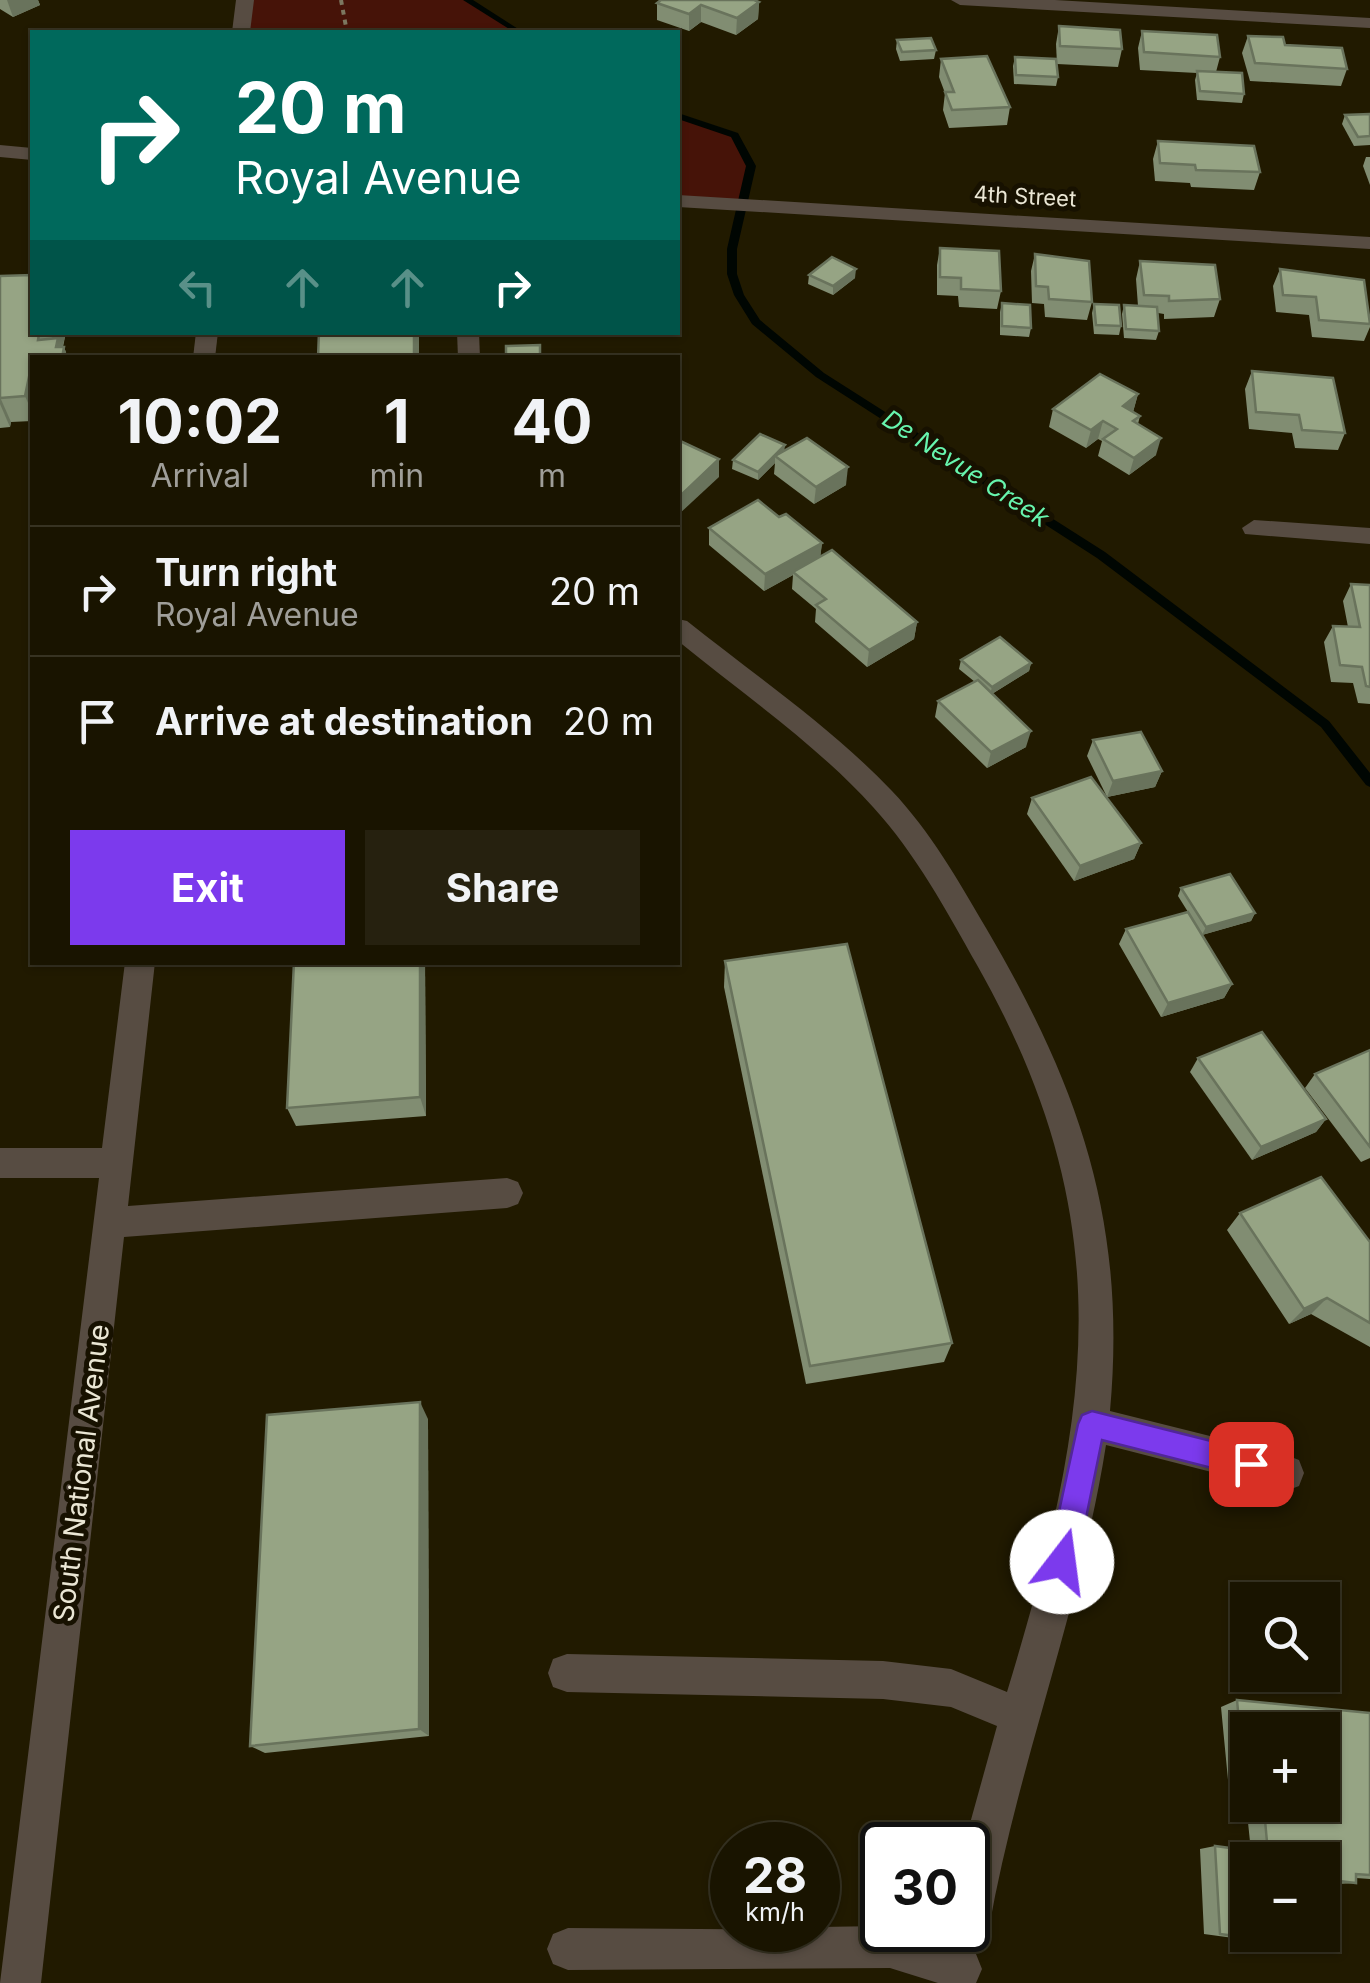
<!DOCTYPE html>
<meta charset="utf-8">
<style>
:root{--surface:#191400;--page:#26210f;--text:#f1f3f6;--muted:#9f9e99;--line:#373322;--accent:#7c3aed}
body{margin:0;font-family:Inter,sans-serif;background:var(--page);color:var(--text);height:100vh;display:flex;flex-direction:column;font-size:38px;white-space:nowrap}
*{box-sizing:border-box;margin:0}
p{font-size:32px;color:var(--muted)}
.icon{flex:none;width:55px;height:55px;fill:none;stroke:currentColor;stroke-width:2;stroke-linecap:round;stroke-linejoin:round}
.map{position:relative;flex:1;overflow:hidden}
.side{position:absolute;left:30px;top:355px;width:650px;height:610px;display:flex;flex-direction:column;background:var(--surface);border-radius:0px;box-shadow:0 2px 8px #0004,0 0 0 2px var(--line)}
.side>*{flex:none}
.guide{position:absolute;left:30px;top:30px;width:650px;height:305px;border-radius:0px;box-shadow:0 2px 8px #0004,0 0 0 2px var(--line);background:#00695c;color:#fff;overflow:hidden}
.controls{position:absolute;left:1230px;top:1582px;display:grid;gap:20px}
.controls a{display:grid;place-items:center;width:110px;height:110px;border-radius:0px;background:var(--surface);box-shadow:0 2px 8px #0004,0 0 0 2px var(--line);font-size:50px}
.speed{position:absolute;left:710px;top:1822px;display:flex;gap:20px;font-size:50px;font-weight:700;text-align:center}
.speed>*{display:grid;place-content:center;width:130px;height:130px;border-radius:50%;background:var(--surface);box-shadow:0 2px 8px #0004,0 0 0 2px var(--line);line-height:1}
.speed small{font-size:25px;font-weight:400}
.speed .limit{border:5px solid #111;border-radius:15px;background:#fff;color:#111}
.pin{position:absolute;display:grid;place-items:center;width:85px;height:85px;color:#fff;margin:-42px;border-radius:20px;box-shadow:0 5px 15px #0006}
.me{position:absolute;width:110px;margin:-55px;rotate:15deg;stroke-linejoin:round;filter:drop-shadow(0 0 8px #0008)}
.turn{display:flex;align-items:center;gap:35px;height:210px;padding:0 40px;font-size:45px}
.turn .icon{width:130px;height:130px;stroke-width:2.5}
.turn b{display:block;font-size:70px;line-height:85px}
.lanes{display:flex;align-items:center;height:95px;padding:0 40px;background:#0003;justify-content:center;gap:50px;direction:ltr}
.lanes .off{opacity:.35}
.eta{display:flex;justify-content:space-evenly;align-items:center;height:170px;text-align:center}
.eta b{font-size:60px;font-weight:700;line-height:70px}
.button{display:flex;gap:20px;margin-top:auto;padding:20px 40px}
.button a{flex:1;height:115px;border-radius:0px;background:var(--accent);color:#fff;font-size:40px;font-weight:700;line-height:115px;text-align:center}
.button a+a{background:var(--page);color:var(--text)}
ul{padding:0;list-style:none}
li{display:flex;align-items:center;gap:30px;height:130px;padding:0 40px;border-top:2px solid var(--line)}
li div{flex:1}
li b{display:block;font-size:38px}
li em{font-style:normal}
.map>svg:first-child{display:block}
.green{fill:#461308}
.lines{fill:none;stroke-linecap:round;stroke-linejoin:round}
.stream{fill:#000602;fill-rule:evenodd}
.path{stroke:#7c7760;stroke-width:4;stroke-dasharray:5 5;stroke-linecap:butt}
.minor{fill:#574c42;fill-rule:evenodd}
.wall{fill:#818d72}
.shaded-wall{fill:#69735c}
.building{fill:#96a484;stroke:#69735c;stroke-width:2.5;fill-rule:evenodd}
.route{fill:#7c3aed;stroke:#51269a;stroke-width:2.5}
.labels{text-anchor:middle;stroke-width:10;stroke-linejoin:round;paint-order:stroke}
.far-street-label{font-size:22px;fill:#eae6d4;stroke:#171100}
.far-water-label{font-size:25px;font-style:italic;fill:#67f5ae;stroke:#171100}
.street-label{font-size:28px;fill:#eae6d4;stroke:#171100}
</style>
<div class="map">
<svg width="1370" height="1983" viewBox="0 0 1370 1983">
<rect width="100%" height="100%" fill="#211a00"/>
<g class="green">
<polygon points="244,0 467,0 519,32 241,32"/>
<polygon points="678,116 735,135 751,166 742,204 678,201"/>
</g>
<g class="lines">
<g class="stream">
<polygon points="463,0 473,0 523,32 514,32"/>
<polygon points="678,113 738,133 756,166 737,249 737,274 744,295 760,320 824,373 1105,552 1329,721 1370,773 1370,787 1366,785 1321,727 1097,558 816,377 752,324 734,295 727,274 727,249 746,166 731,137 678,119"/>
</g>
<polyline class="path" points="341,0 347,32"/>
<g class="minor">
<polygon points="236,0 254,0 250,32 232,32"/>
<polygon points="951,0 1055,0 1370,18 1370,28 960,5"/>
<polygon points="0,145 32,148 32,160 0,157"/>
<polygon points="678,195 1370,237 1370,249 678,207"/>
<polygon points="196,332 218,332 215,358 193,358"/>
<polygon points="457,332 479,332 480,358 458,358"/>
<polygon points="1254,520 1370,528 1370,544 1245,534 1242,528"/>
<path d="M 678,619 L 687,621 C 756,676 831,727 892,791 C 930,831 958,880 986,928 C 1080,1088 1127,1223 1110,1411 L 1286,1455 L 1299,1460 L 1304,1473 L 1299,1486 L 1286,1491 L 1106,1445 C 1080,1610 1018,1764 989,1928 L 983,1943 L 968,1949 L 953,1943 L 948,1930 L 968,1930 L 968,1845 L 964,1845 L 997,1726 L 951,1707 L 883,1699 L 567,1692 L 553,1687 L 548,1673 L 553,1659 L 567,1654 L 883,1661 L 951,1669 L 1007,1692 C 1090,1418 1125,1226 977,965 C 946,910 916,854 873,807 C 816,744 744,695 678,641 Z"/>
<polygon points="125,962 155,962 128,1206 507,1178 518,1182 523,1193 518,1204 507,1208 124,1237 41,1983 0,1983 99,1178 0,1178 0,1148 102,1148"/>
<polygon points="882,1926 882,1930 903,1930 976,1954 982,1969 976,1983 938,1983 890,1968 568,1970 553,1964 547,1949 553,1934 568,1928 818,1930 818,1927"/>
</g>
</g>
<g class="wall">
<polygon points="0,0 38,0 40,5 13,17 0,9"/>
<polygon points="759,2 758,19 736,35 701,22 689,31 657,20 657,3"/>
<polygon points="1059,26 1122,49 1118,67 1057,64 1056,44"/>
<polygon points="1142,31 1220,57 1216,72 1244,94 1242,103 1197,100 1195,80 1197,73 1140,70 1138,48"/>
<polygon points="1248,36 1285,45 1347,69 1341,86 1250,81 1242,53"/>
<polygon points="897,40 936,50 934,59 900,61 896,49"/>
<polygon points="1015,57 1058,77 1056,86 1014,84 1013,66"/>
<polygon points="941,59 1010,107 1007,125 949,128 943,110 945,93 939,77"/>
<polygon points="1370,114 1370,145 1354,146 1342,124 1345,115"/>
<polygon points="1158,141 1260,172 1254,190 1191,187 1190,183 1155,181 1153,159"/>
<polygon points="1366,157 1370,157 1370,185 1363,166"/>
<polygon points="940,248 1001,291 997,309 959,307 958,296 937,295 937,265"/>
<polygon points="1035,254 1092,302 1087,320 1045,317 1044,304 1032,303 1031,271"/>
<polygon points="1140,261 1220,299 1214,317 1164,319 1164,314 1158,313 1159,331 1156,340 1124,338 1122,314 1124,305 1138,306 1136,279"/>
<polygon points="1280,269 1370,315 1370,327 1364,341 1312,337 1309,315 1276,312 1273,286"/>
<polygon points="809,275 855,278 833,295 808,284"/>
<polygon points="0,276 66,332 63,347 64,347 68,358 32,358 32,421 11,422 10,427 0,428"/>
<polygon points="1002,303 1031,328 1029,337 1000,335 1000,312"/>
<polygon points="1094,304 1121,326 1119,335 1094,334 1092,313"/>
<polygon points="1252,371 1345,433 1338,450 1295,448 1292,433 1249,429 1245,389"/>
<polygon points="1138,394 1133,412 1140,416 1138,424 1156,455 1129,475 1098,456 1102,441 1098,439 1086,448 1049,427 1053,409"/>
<polygon points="784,451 846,485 814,504 774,474 775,463 758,480 732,469 733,460"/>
<polygon points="779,517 822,543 820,557 917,622 914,639 867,667 815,622 816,609 792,589 793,575 764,591 709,545 709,528"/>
<polygon points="1351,584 1370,585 1370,704 1358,703 1353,683 1331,682 1324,642 1333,626 1348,627 1343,601"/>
<polygon points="961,660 1031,663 1029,671 992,694 1026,747 987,768 935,717 938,701 975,682 959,669"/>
<polygon points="1093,740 1162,771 1155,787 1107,797 1087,756"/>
<polygon points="1032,798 1141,843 1134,859 1074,881 1027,814"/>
<polygon points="1181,888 1255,913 1251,921 1202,935 1232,984 1224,998 1161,1017 1119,944 1126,929 1188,912 1178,896"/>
<polygon points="725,961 952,1343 944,1362 806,1384 724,987"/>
<polygon points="425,962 426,1116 296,1126 287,1108"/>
<polygon points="1370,1050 1370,1158 1361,1162 1305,1088 1315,1074"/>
<polygon points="1198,1058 1326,1119 1316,1132 1252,1160 1190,1072"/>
<polygon points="1240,1213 1370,1242 1370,1347 1311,1314 1289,1324 1227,1230"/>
<polygon points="428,1419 429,1736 265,1753 250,1746"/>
<polygon points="1237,1700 1370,1713 1370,1879 1356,1878 1356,1883 1337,1884 1322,1883 1322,1860 1248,1860 1304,1945 1285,1945 1204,1934 1200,1849 1215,1846 1251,1851 1247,1813 1231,1811 1221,1707"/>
</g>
<g class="shaded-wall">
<polygon points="7,0 38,0 40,5 13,17"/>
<polygon points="759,2 758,19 736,35 737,18"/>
<polygon points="701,5 701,22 689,31 689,14"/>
<polygon points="856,269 855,278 833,295 833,286"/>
<polygon points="50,332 66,332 62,349 64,347 68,358 59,358"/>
<rect x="414" y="332" width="5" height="26"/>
<polygon points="30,372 32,377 32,412 25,396"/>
<polygon points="1138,394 1133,412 1123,406"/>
<polygon points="0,397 11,422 10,427 0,404"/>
<polygon points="1103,421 1098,439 1086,448 1091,430"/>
<polygon points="1161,438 1156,455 1129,475 1134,458"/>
<polygon points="785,445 784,454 775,456 775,463 758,480 758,472"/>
<polygon points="719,459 719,477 678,515 678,498"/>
<polygon points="848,467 846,485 814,504 816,487"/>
<polygon points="822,543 820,560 793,572 793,575 764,591 765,574"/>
<polygon points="917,622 914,639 867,667 869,650"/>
<polygon points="1031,663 1029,671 990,695 992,687"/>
<polygon points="1031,731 1026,747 987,768 991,752"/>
<polygon points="1162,771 1155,787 1107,797 1113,781"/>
<polygon points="1141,843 1134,859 1074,881 1080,866"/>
<polygon points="1255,913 1251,921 1202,935 1206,927"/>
<polygon points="420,962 425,962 426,1116 420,1097"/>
<polygon points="1232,984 1224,998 1161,1017 1168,1003"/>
<polygon points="1326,1119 1316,1132 1252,1160 1261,1147"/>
<polygon points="1327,1298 1311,1314 1289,1324 1304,1309"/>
<polygon points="420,1402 428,1419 429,1736 419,1729"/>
</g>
<g class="building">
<polygon points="661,0 754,0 759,2 737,18 701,5 689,14 657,3"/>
<polygon points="1059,26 1120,30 1122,49 1060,46"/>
<polygon points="1142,31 1217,35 1220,57 1144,52"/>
<polygon points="1248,36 1283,37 1285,45 1342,48 1347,69 1255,63"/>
<polygon points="931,38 936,50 902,52 897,40"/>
<polygon points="987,56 1010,107 952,110 945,92 954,92 941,59"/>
<polygon points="1015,57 1056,59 1058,77 1016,75"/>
<polygon points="1197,71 1242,73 1244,94 1200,91"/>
<polygon points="1370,114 1370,136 1358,137 1345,115"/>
<polygon points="1158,141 1254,146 1260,172 1196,170 1195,165 1160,163"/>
<polygon points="940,248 999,251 1001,291 961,289 961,278 940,277"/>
<polygon points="1035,254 1089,261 1092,302 1049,299 1048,287 1036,286"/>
<polygon points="832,257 856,269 833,286 809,275"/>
<polygon points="1140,261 1215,265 1220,299 1169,301 1169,296 1144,295"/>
<polygon points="1280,269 1364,280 1370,324 1319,320 1316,297 1283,295"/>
<polygon points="32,275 32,332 50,332 50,334 39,334 38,340 58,338 56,347 64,347 62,358 32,358 32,372 30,372 25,396 0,398 0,276"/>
<polygon points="1002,303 1030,305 1031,328 1002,326"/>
<polygon points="1094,304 1119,305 1121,326 1096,325"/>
<polygon points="1124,305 1157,307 1159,331 1126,329"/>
<polygon points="319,332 414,332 414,358 318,358"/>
<polygon points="540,345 540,358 506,358 506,346"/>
<polygon points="1252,371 1333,378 1345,433 1302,430 1299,415 1256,412"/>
<polygon points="1100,374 1138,394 1123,406 1140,416 1133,421 1161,438 1134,458 1103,439 1117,429 1103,421 1091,430 1053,409"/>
<polygon points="760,434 785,445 758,472 733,460"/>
<polygon points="807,438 848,467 816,487 775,456"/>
<polygon points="678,440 719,459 678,498"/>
<polygon points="758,500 779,517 786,514 822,543 765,574 709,528"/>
<polygon points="832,550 917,622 869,650 816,605 826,599 793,572"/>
<polygon points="1351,584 1370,585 1370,687 1366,686 1362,667 1340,665 1333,626 1360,627"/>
<polygon points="1000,637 1031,663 992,687 961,660"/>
<polygon points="978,680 1031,731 991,752 938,701"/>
<polygon points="1141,732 1162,771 1113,781 1093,740"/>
<polygon points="1091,777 1141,843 1080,866 1032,798"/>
<polygon points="1230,874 1255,913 1206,927 1181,888"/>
<polygon points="1188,912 1232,984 1168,1003 1126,929"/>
<polygon points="847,944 952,1343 810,1366 725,961"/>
<polygon points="294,962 420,962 420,1097 287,1108"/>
<polygon points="1262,1032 1326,1119 1261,1147 1198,1058"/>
<polygon points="1370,1050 1370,1147 1315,1074"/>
<polygon points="1321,1177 1370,1242 1370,1323 1327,1298 1304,1309 1240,1213"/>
<polygon points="420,1402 419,1729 250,1746 267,1415"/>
<path d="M 1237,1700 L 1370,1713 L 1370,1875 L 1356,1874 L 1356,1883 L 1322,1879 L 1322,1860 L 1248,1860 L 1248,1935 L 1303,1935 L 1304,1945 L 1220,1934 L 1215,1846 L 1268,1853 L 1264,1809 L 1247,1807 ZM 1248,1730 L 1322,1730 L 1322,1805 L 1248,1805 Z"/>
</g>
<polygon class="route" points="1092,1411 1251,1451 1260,1455 1264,1464 1260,1474 1251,1478 1102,1440 1077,1562 1072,1572 1062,1577 1053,1572 1048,1562 1078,1424 1082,1415"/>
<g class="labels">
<g class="far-street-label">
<text transform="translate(1025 196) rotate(3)" y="8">4th Street</text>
</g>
<g class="far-water-label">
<text transform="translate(966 468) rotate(33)" y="9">De Nevue Creek</text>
</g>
<g class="street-label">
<text transform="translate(81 1473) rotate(-83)" y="10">South National Avenue</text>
</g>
</g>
</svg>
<div class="controls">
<a><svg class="icon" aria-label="search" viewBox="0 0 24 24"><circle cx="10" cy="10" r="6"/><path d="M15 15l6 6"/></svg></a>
<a>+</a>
<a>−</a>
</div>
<div class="speed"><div>28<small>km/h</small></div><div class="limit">30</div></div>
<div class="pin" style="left:1251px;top:1464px;background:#d93025"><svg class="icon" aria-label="arrive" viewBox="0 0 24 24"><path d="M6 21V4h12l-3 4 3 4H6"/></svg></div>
<svg class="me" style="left:1062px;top:1562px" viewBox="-20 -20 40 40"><circle r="19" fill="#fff"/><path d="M0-13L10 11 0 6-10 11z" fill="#7c3aed"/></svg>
<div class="guide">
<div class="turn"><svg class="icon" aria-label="right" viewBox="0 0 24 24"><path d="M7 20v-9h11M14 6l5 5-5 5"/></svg><div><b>20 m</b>Royal Avenue</div></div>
<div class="lanes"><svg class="icon off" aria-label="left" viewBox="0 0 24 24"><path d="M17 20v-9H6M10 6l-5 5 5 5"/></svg><svg class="icon off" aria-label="ahead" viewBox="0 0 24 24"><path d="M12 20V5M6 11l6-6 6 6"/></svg><svg class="icon off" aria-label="ahead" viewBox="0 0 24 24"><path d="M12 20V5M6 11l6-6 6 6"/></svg><svg class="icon" aria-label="right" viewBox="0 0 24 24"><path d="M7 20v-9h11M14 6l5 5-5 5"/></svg></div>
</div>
<section class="side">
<div class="eta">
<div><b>10:02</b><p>Arrival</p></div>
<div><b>1</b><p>min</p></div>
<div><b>40</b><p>m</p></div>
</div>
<ul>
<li><svg class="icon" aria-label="right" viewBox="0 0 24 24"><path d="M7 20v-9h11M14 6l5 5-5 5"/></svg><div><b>Turn right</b><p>Royal Avenue</p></div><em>20 m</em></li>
<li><svg class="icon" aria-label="arrive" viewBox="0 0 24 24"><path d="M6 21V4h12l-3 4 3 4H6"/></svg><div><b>Arrive at destination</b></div><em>20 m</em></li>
</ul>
<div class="button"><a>Exit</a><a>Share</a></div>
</section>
</div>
